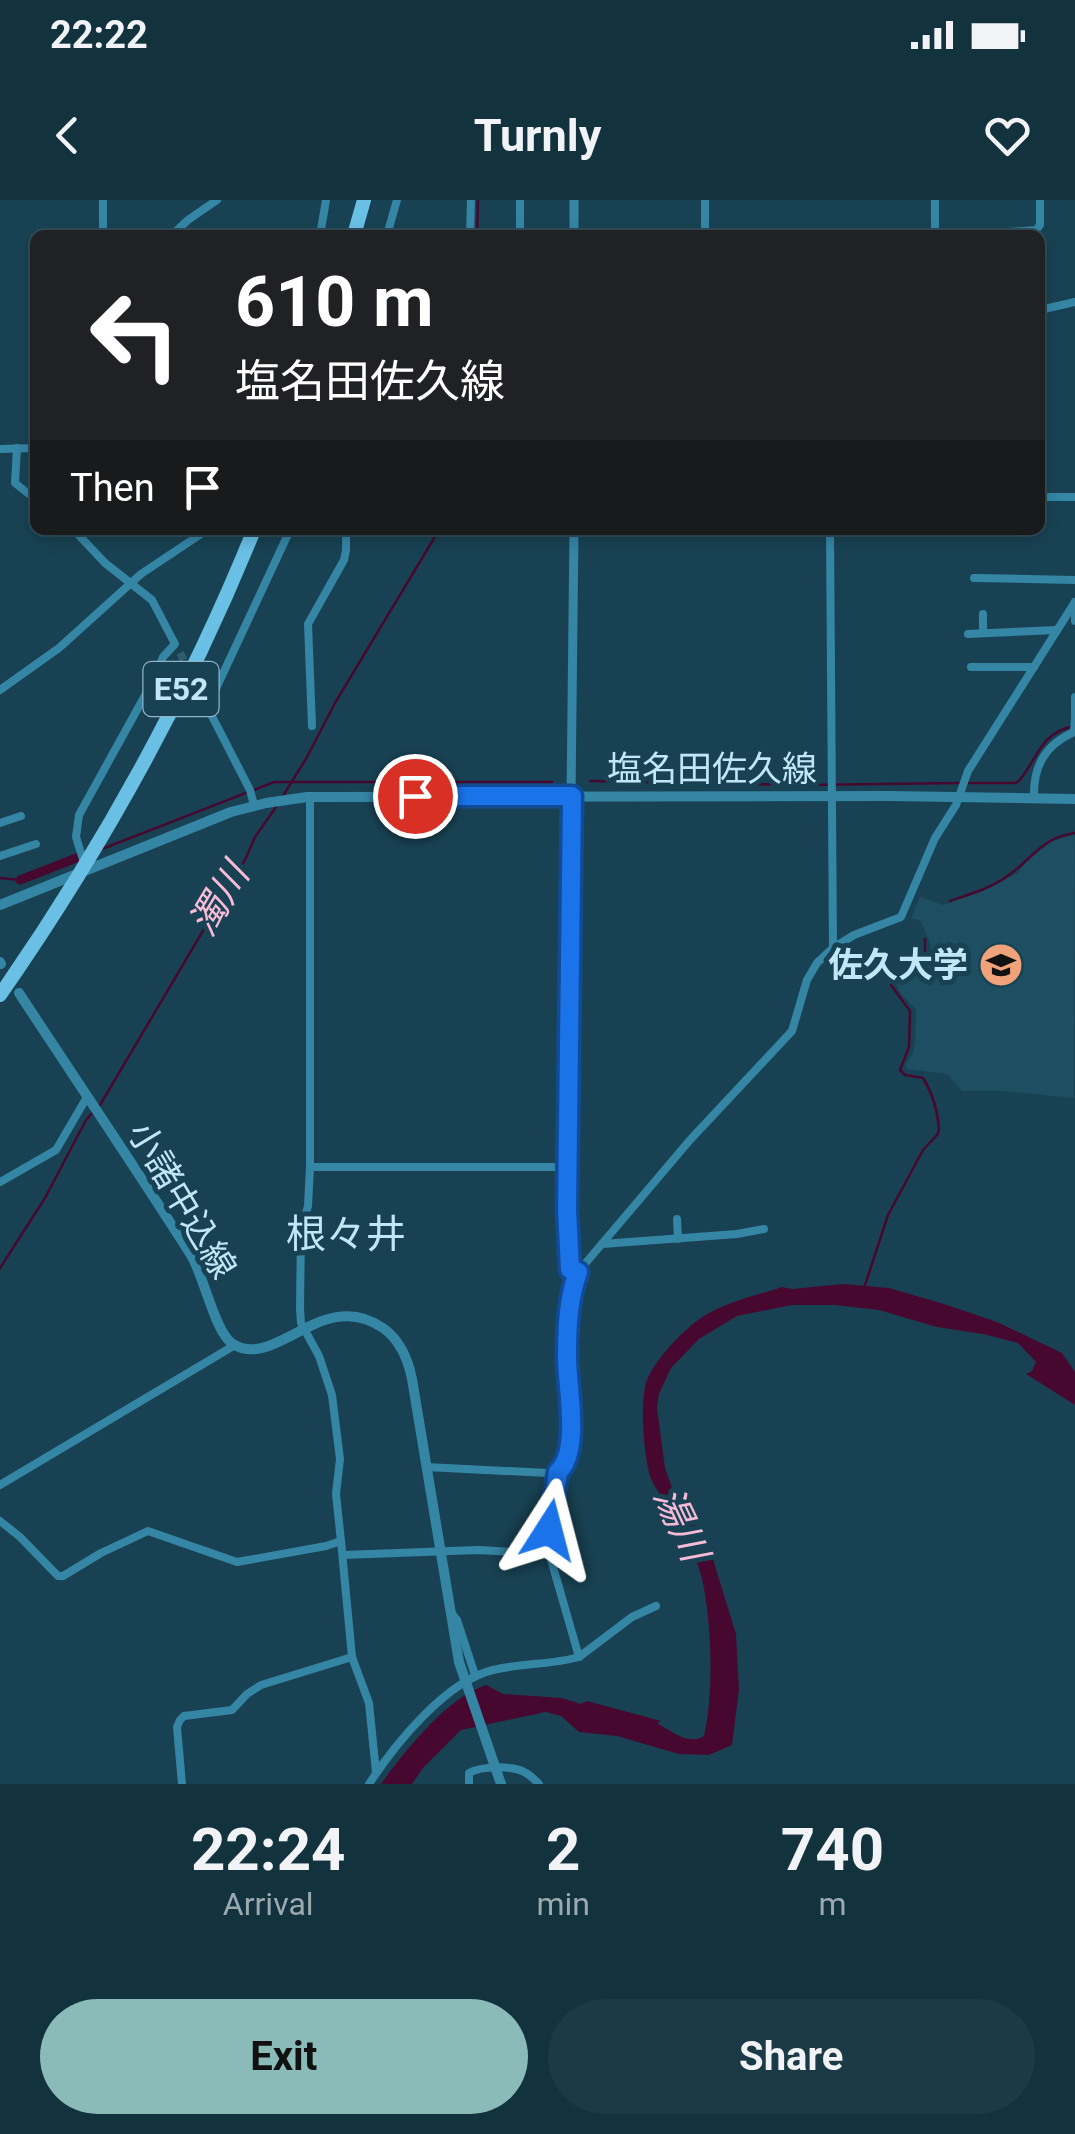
<!DOCTYPE html>
<meta charset="utf-8">
<style>
:root{--surface:#12323e;--page:#1b3a45;--text:#f1f3f6;--muted:#9caab0;--line:#314d58;--accent:#8bbbb9}
body{margin:0;font-family:Roboto,"Noto Sans JP",sans-serif;background:var(--page);color:var(--text);height:100vh;display:flex;flex-direction:column;font-size:38px;white-space:nowrap}
*{box-sizing:border-box;margin:0}
p{font-size:32px;color:var(--muted)}
.icon{flex:none;width:55px;height:55px;fill:none;stroke:currentColor;stroke-width:2;stroke-linecap:round;stroke-linejoin:round}
.map{position:relative;height:1584px;overflow:hidden}
.details{display:flex;flex-direction:column;background:var(--surface);flex:1}
.details>*{flex:none}
.top-card{position:absolute;left:30px;top:30px;width:1015px;height:305px;border-radius:15px;box-shadow:0 5px 15px #0003,0 0 0 2px var(--line);background:#202124;color:#fff;overflow:hidden}
.pin{position:absolute;display:grid;place-items:center;width:85px;height:85px;color:#fff;margin:-42px;border:5px solid #fff;border-radius:50%;box-shadow:0 2px 10px #0007}
.me{position:absolute;width:110px;margin:-55px;rotate:9deg;stroke-linejoin:round;filter:drop-shadow(0 0 8px #0008)}
.turn{display:flex;align-items:center;gap:35px;height:210px;padding:0 40px;font-size:45px}
.turn .icon{width:130px;height:130px;stroke-width:2.5}
.turn b{display:block;font-size:70px;line-height:85px}
.then{display:flex;align-items:center;height:95px;padding:0 40px;background:#0003;gap:20px;font-size:38px}
.eta{display:flex;justify-content:space-evenly;align-items:center;height:170px;text-align:center}
.eta b{font-size:60px;font-weight:700;line-height:70px}
.action{display:flex;gap:20px;margin-top:auto;padding:20px 40px}
.action a{flex:1;height:115px;border-radius:60px;background:var(--accent);color:#111;font-size:40px;font-weight:700;line-height:115px;text-align:center}
.action a+a{background:var(--page);color:var(--text)}
.status{display:flex;justify-content:space-between;align-items:center;height:70px;padding:0 50px;background:var(--surface);direction:ltr}
.status svg{height:28px;fill:currentColor}
header{display:flex;justify-content:space-between;align-items:center;height:130px;padding:0 40px;background:var(--surface);font-size:45px;font-weight:700}
.map>svg:first-child{display:block}
.built{fill:#1e4e61}
.water{fill:#47082f}
.lines{fill:none;stroke-linecap:round;stroke-linejoin:round}
.stream{stroke:#47082f;stroke-width:2.5}
.canal{stroke:#47082f;stroke-width:9}
.minor-tunnel{stroke:#315b6c;stroke-width:8;stroke-dasharray:8 4;stroke-linecap:butt}
.minor{stroke:#3585a5;stroke-width:8}
.tertiary{stroke:#3585a5;stroke-width:9}
.secondary{stroke:#3585a5;stroke-width:10}
.motorway{stroke:#69bfe4;stroke-width:14}
.route-casing{stroke:#114b97;stroke-width:25}
.route{stroke:#1a73e8;stroke-width:18}
.labels{text-anchor:middle;stroke-width:10;stroke-linejoin:round;paint-order:stroke}
.shield{fill:#184253;stroke:#8eb5c6;stroke-width:2.5}
.shield-label{font-size:32px;font-weight:bold;fill:#c1e6f8}
.street-label{font-size:35px;fill:#c1e6f8;stroke:#184253}
.poi-label{font-size:35px;font-weight:bold;fill:#c1e6f8;stroke:#184253;text-anchor:end}
.water-label{font-size:38px;font-style:italic;fill:#f7bbd8;stroke:#184253}
.quarter-label{font-size:40px;fill:#c1e6f8;stroke:#184253}
</style>
<div class="status"><b>22:22</b><svg viewBox="0 0 49 12"><path d="M0 12V9h3v3zM5 12V6h3v6zM10 12V3h3v9zM15 12V0h3v12zM26 1h20v11H26zM47 4h2v5h-2z"/></svg></div>
<header><svg class="icon" aria-label="back" viewBox="0 0 24 24"><path d="M15 5l-7 7 7 7"/></svg>Turnly<svg class="icon" aria-label="heart" viewBox="0 0 24 24"><path d="M12 20l-8-8c-3-5 5-10 8-4 3-6 11-1 8 4z"/></svg></header>
<div class="map">
<svg width="1075" height="1584" viewBox="0 0 1075 1584">
<rect width="100%" height="100%" fill="#184253"/>
<polygon class="built" points="1075,635 1074,898 1002,891 962,891 947,874 906,869 906,864 913,853 915,843 916,810 900,792 897,785 898,782 925,768 932,756 930,743 921,721 911,718 920,697 943,705 982,691 1018,673 1025,663 1052,641"/>
<path class="water" d="M 843,1084 L 889,1088 L 944,1104 L 997,1122 L 1062,1153 L 1075,1172 L 1075,1205 L 1026,1174 L 1032,1171 L 1036,1162 L 1018,1143 L 983,1134 L 937,1127 L 879,1110 L 835,1105 L 792,1105 L 737,1116 L 699,1139 L 671,1168 L 659,1194 L 657,1208 L 665,1268 L 673,1290 L 698,1326 L 712,1356 L 736,1434 L 739,1489 L 732,1545 L 709,1555 L 679,1554 L 617,1536 L 579,1532 L 561,1516 L 546,1512 L 461,1530 L 423,1568 L 412,1584 L 381,1584 C 405,1551 446,1498 486,1485 L 503,1494 L 562,1498 L 581,1504 L 587,1501 L 661,1521 L 657,1523 C 671,1531 689,1546 704,1536 C 714,1493 712,1418 701,1375 C 694,1351 679,1326 667,1305 C 662,1297 655,1288 651,1279 C 644,1258 639,1200 647,1180 C 655,1159 689,1123 709,1113 C 731,1101 758,1095 782,1087 L 792,1089 Z"/>
<g class="lines">
<g class="stream">
<polyline points="477,35 478,0"/>
<polyline points="590,581 802,585 960,583"/>
<path d="M 968,583 L 1015,583 L 1019,581 C 1038,558 1040,533 1074,526"/>
<polyline points="283,596 307,557 335,503 439,330"/>
<polyline points="102,649 274,582 552,582"/>
<polyline points="0,678 20,680"/>
<path d="M 950,701 C 970,694 992,688 1009,675 C 1034,657 1041,638 1075,633"/>
<polyline points="100,905 246,658 255,637 276,607"/>
<polyline points="0,1068 45,998 86,920 94,911"/>
<path d="M 865,1085 L 888,1015 L 923,950 L 937,935 L 939,930 C 938,912 933,894 923,878 L 905,875 L 900,870 L 909,847 L 910,811 L 891,785 L 893,779 L 912,769 L 925,759 L 925,739"/>
</g>
<polyline class="canal" points="20,680 79,657"/>
<polyline class="minor-tunnel" points="180,453 199,491"/>
<g class="minor">
<polyline points="935,0 935,35"/>
<polyline points="103,35 103,0"/>
<polyline points="172,35 188,20 217,0"/>
<polyline points="320,35 326,0"/>
<polyline points="387,35 397,0"/>
<polyline points="470,35 471,0"/>
<polyline points="520,35 520,0"/>
<polyline points="705,35 705,0"/>
<polyline points="967,35 1036,30 1040,25 1040,0"/>
<polyline points="1040,110 1075,102"/>
<polyline points="17,248 15,283 35,299"/>
<polyline points="0,249 35,248"/>
<polyline points="1040,297 1075,297"/>
<polyline points="74,330 105,363 152,400 175,444 163,457 153,481 79,615 76,637 85,666"/>
<polyline points="830,330 833,748"/>
<polyline points="974,378 1075,380"/>
<polyline points="1075,402 1075,421"/>
<polyline points="983,433 983,414"/>
<polyline points="968,434 1057,430"/>
<polyline points="971,467 1034,467"/>
<polyline points="0,490 59,448 141,374 207,330"/>
<polyline points="199,491 250,590 254,605"/>
<polyline points="205,502 213,495 290,330"/>
<polyline points="1075,517 1075,497"/>
<polyline points="312,526 308,424 344,360 346,350 346,330"/>
<polyline points="310,597 310,967 308,1006 301,1031 300,1109 301,1123 319,1156 332,1195 340,1259 336,1294 341,1341"/>
<polyline points="571,597 567,1011 570,1069 578,1072"/>
<path d="M 1034,598 C 1033,566 1045,545 1074,532 L 1075,517"/>
<polyline points="0,623 21,616"/>
<polyline points="0,656 36,644"/>
<polyline points="310,967 567,967"/>
<polyline points="0,982 56,950 87,897"/>
<polyline points="677,1019 678,1039"/>
<polyline points="602,1044 737,1034 764,1029"/>
<path d="M 426,1267 L 548,1273 C 554,1272 558,1273 562,1268 C 578,1248 567,1183 567,1158 C 567,1130 568,1099 578,1072 L 690,940 L 792,831 L 807,780 L 817,763 L 833,748 L 854,735 L 901,717 L 935,638 L 956,605 L 968,571 L 1075,402"/>
<polyline points="558,1272 549,1321 548,1349 579,1457 632,1417 656,1406"/>
<polyline points="0,1285 235,1145"/>
<polyline points="0,1321 20,1337 58,1376 63,1376 101,1353 148,1331 237,1362 326,1346 341,1341 352,1457 369,1503 376,1572"/>
<polyline points="343,1355 478,1350 515,1352 548,1349"/>
<polyline points="453,1415 457,1420 475,1475"/>
<polyline points="182,1584 177,1527 180,1520 184,1516 232,1510 247,1494 261,1485 352,1457"/>
<path d="M 369,1584 C 395,1544 446,1481 493,1470 C 521,1463 551,1465 579,1457"/>
<path d="M 469,1584 L 469,1573 C 481,1566 514,1565 526,1573 C 531,1576 535,1580 539,1584"/>
</g>
<g class="tertiary">
<polyline points="574,35 574,0"/>
<polyline points="571,597 574,330"/>
</g>
<g class="secondary">
<polyline points="0,705 231,612 266,603 307,597 889,596 1075,599"/>
<polyline points="0,762 1,764"/>
<path d="M 19,793 C 76,880 135,967 191,1055 C 204,1076 215,1133 233,1144 C 275,1171 323,1086 383,1128 C 400,1140 408,1159 412,1179 L 459,1462 L 501,1584"/>
</g>
<g class="motorway">
<polyline points="354,35 364,0"/>
<path d="M 0,795 C 101,650 188,493 254,330"/>
</g>
</g>
<g class="lines">
<defs>
<path id="route" d="M 415,596 L 572,596 L 567,1010 L 570,1069 L 578,1072 C 568,1099 567,1129 567,1157 C 567,1188 581,1250 558,1272 L 549,1330"/>
</defs>
<use href="#route" class="route-casing"/>
<use href="#route" class="route"/>
</g>
<defs>
<symbol id="university-disc" viewBox="-11 -11 22 22"><circle r="9.5" fill="#f0a27a" stroke="#184253"/><path d="M0-5L7-2L0 1L-7-2ZM-4 1L0 2.5L4 1V4Q0 6-4 4Z" fill="#111"/></symbol>
</defs>
<g fill-rule="evenodd">
<use href="#university-disc" x="976" y="740" width="50" height="50"/>
</g>
<g class="labels">
<rect class="shield" x="143.5" y="462" width="75" height="54" rx="8"/>
<g class="shield-label">
<text x="181" y="500">E52</text>
</g>
<g class="street-label">
<text x="712" y="581">塩名田佐久線</text>
<text transform="translate(182 1000) rotate(59)" y="12">小諸中込線</text>
</g>
<g class="poi-label">
<text x="968" y="777">佐久大学</text>
</g>
<g class="water-label">
<text transform="translate(219 699) rotate(-59)" y="13">濁川</text>
<text transform="translate(681 1324) rotate(65)" y="13">湯川</text>
</g>
<g class="quarter-label">
<text x="346" y="1048">根々井</text>
</g>
</g>
</svg>
<div class="pin" style="left:415px;top:596px;background:#d93025"><svg class="icon" aria-label="arrive" viewBox="0 0 24 24"><path d="M6 21V4h12l-3 4 3 4H6"/></svg></div>
<svg class="me" style="left:549px;top:1330px" viewBox="-20 -20 40 40"><path d="M0-17L14 15 0 8-14 15z" fill="#1a73e8" stroke="#fff" stroke-width="4"/></svg>
<div class="top-card">
<div class="turn"><svg class="icon" aria-label="left" viewBox="0 0 24 24"><path d="M17 20v-9H6M10 6l-5 5 5 5"/></svg><div><b>610 m</b>塩名田佐久線</div></div>
<div class="then">Then<svg class="icon" aria-label="arrive" viewBox="0 0 24 24"><path d="M6 21V4h12l-3 4 3 4H6"/></svg></div>
</div>
</div>
<section class="details">
<div class="eta">
<div><b>22:24</b><p>Arrival</p></div>
<div><b>2</b><p>min</p></div>
<div><b>740</b><p>m</p></div>
</div>
<div class="action"><a>Exit</a><a>Share</a></div>
</section>
